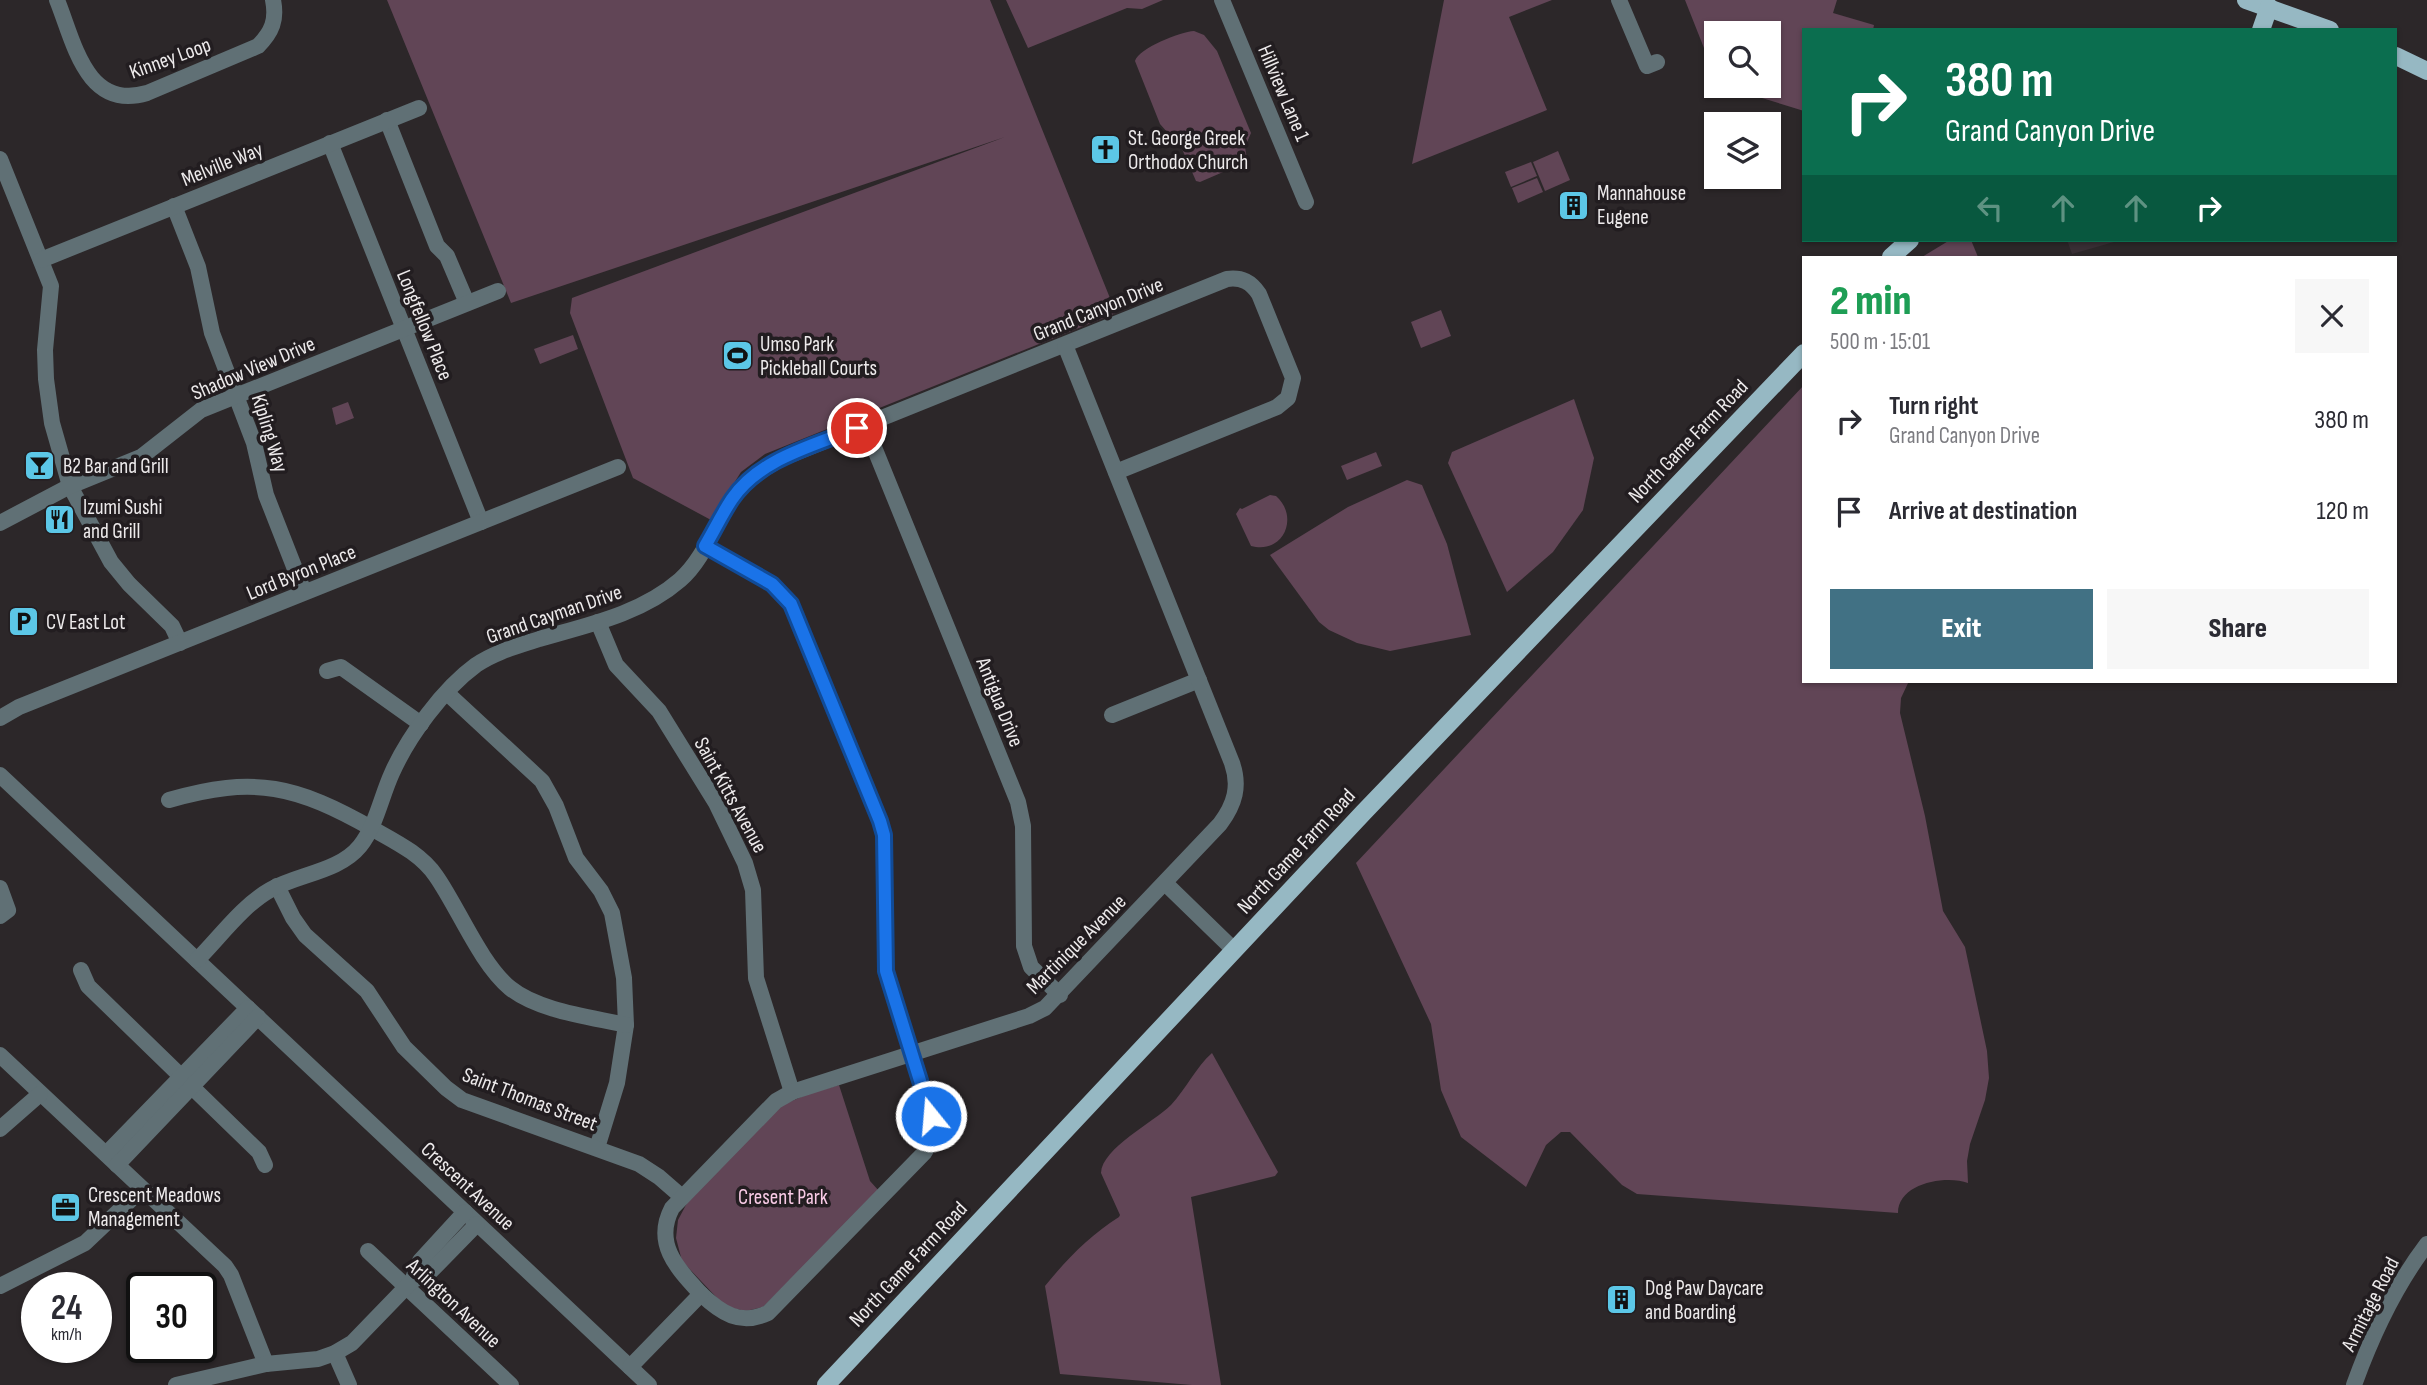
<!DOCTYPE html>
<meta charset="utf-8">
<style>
:root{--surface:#fff;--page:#f7f7f7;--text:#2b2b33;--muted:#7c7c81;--accent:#417184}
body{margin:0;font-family:"Sofia Sans Condensed",sans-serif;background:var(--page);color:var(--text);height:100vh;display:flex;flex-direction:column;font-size:26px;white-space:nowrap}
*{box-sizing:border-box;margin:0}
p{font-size:23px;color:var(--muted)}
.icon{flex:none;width:38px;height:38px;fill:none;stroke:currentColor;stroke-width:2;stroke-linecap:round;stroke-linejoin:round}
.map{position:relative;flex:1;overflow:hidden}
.side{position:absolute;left:1802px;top:256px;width:595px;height:427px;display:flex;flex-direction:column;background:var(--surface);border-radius:0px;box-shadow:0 2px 5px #0004}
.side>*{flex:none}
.hud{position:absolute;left:1802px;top:28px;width:595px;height:214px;border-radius:0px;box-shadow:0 2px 5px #0004;background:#0b6e4f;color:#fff;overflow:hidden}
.fabs{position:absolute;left:1704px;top:21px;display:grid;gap:14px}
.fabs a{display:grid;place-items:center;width:77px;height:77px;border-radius:0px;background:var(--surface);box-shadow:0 2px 5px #0004;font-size:35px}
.speed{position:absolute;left:21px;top:1272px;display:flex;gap:14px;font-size:35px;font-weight:700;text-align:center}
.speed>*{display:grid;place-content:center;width:91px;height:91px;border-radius:50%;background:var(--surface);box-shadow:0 2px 5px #0004;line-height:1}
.speed small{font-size:18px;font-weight:400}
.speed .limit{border:4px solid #111;border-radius:10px;background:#fff;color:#111}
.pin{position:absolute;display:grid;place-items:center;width:60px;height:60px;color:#fff;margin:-30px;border:4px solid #fff;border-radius:50%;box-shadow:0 2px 7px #0007}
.me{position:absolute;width:77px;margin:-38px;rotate:343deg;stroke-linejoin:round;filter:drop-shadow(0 0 5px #0008)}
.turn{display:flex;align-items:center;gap:24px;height:147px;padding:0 28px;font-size:32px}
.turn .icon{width:91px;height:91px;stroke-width:2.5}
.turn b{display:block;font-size:49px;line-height:60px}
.lanes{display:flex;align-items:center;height:66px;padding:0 28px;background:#0003;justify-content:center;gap:35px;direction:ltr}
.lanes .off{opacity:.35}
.round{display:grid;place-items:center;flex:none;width:74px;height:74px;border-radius:0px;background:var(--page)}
.summary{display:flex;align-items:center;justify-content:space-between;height:119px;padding:0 28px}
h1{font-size:42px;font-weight:800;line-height:52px;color:#1e9e55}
.action{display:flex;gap:14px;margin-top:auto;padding:14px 28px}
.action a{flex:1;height:80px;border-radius:0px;background:var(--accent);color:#fff;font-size:28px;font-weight:800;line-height:80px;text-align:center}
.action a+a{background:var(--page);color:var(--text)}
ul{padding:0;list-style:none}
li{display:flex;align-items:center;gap:21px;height:91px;padding:0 28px}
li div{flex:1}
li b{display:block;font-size:26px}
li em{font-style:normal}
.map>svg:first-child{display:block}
.built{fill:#392f35}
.green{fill:#614556}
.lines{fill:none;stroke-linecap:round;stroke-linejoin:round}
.minor{stroke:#607075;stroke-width:16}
.major{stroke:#96b8c3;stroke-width:18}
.route-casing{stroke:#114b97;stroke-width:18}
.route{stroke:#1a73e8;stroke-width:12}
.labels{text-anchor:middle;stroke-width:7;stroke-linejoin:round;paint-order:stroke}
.street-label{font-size:21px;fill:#edeaeb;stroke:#221d20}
.poi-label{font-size:21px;fill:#edeaeb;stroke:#221d20;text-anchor:start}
.park-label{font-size:21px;fill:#f9cbe6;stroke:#221d20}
</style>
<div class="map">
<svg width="2427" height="1385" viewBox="0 0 2427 1385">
<rect width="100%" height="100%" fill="#2c2729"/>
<polygon class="built" points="2067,240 2121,240 2072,254"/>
<g class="green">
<polygon points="387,0 990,0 1116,313 765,454 741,472 711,520 633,478 570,313 572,298 1005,137 511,303"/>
<polygon points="1006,0 1163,0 1142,9 1127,8 1028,48"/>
<polygon points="1444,0 1552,0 1509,17 1547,110 1412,164"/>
<polygon points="1685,0 1837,0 1833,13 1874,25 1873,30 1804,30 1804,111 1723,86 1769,86 1769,33 1717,33 1717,81"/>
<path d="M 1194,31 L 1204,35 L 1217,51 L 1251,133 L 1245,147 L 1247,159 L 1244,163 L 1200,182 L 1196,181 L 1182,149 L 1160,124 L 1135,61 C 1139,48 1180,32 1194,31 Z"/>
<polygon points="1558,151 1570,180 1545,191 1533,162"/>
<polygon points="1531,162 1537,176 1511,187 1505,172"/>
<polygon points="1537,178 1543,192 1518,203 1512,188"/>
<polygon points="1950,240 1971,240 1978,257 1922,257"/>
<polygon points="1441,310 1451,336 1421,348 1411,322"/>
<polygon points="573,335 578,349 540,364 534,349"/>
<path d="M 1804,385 L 1804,681 L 1909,681 L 1901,698 L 1900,713 L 1925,816 L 1943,911 L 1965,947 L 1987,1051 L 1989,1078 L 1985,1100 L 1970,1144 L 1967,1161 L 1968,1183 C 1946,1175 1898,1183 1898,1213 L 1637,1194 L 1622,1185 L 1570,1132 L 1561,1132 L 1546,1145 L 1526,1187 L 1461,1137 L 1441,1090 L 1431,1024 L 1356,863 Z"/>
<polygon points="1574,399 1594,458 1583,510 1553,552 1507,592 1448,463 1452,452"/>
<polygon points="348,402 354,418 336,425 332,408"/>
<polygon points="1376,452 1382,466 1347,480 1341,466"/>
<polygon points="1407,480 1422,485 1447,544 1471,635 1390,651 1357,643 1329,630 1319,622 1270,555 1348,507"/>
<path d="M 1270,495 L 1276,496 C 1300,517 1283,555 1251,546 L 1236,514 L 1240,508 L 1242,509 Z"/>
<path d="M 1212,1053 L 1278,1172 L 1275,1176 L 1191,1197 L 1221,1385 L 1192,1385 L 1060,1374 L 1045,1286 C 1066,1260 1090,1235 1119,1217 L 1120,1215 L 1101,1173 C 1102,1148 1154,1122 1171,1105 C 1186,1089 1196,1067 1212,1053 Z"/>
<polygon points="839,1085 870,1181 879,1191 763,1307 746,1311 731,1308 720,1301 682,1261 676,1238 678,1220 687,1203 780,1106 808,1094"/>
</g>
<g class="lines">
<g class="minor">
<path d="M 57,0 C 74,42 86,111 147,93 L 258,46 C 272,32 277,20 273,0"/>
<polyline points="1222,0 1306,202"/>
<polyline points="1619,0 1647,66 1657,62"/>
<polyline points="387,120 437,246 447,256 467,303"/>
<polyline points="330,143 481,522"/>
<polyline points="0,159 51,286 45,350 46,379 52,423 70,486 111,562 129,584 172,626 180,643"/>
<polyline points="174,206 198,267 212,333 254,443 266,495 304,592"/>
<polyline points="41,260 419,108"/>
<polyline points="865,425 1018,802 1023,826 1024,946 1031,967 1060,995"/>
<polyline points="0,523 70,486 141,457 201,410 498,291"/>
<polyline points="598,622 616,665 659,711 716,803 745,863 753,890 756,978 792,1092"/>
<polyline points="327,671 341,667 421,724"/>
<polyline points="447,693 542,781 556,806 576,858 601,891 612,913 624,978 626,1025 617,1083 597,1148"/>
<polyline points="1112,715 1199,680"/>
<polyline points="0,718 19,707 618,467"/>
<polyline points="0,775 649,1385"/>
<path d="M 169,800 C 255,775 297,786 373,829 C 396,842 421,854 436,876 C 459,909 480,963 510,988 C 538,1011 591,1017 626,1025"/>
<polyline points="1165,883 1234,950"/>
<polyline points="277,886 293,918 305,935 367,991 404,1047 446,1088 462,1100 639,1164 659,1177 682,1197"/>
<polyline points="0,888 8,910 0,916"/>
<path d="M 197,960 C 220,937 242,906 270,890 C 298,874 339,872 360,846 C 376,826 381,797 392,773 C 408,737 443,689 476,665 C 495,652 518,646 539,639 C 588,625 641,614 680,580 C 704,559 714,526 731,500 C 745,480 764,468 785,457 L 1227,279 C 1242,277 1251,282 1259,294 L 1293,378 L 1288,398 L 1277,407 L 1116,472"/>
<polyline points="81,970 88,986 259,1152 265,1165"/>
<polyline points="0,1055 225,1266 231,1275 266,1364"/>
<polyline points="0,1129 40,1094"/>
<polyline points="106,1154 248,1008"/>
<polyline points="117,1165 258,1017"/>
<polyline points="368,1251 511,1385"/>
<polyline points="412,1281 420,1261 465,1212"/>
<polyline points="0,1286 85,1243 142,1189"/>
<path d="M 701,1294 C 721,1313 740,1326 768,1313 L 924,1153 C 934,1140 933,1124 929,1108 L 886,971 L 884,835 L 880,821 L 791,604 L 772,584 L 705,546"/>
<polyline points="335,1353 349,1385"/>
<path d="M 630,1367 L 701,1294 C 678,1269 653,1244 672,1208 L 776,1101 L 792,1092 L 1029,1016 L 1045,1008 L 1220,824 C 1235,804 1240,786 1232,763 L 1065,345"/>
<polyline points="176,1385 266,1364 318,1359 335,1353 352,1343 412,1281 431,1271 477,1224"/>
<path d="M 2354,1385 C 2372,1335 2395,1286 2427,1244"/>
</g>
<g class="major">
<polyline points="2246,0 2330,30"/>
<polyline points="2261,30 2269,7"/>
<polyline points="2396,56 2427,71"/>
<polyline points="1891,257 1910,240"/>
<polyline points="826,1385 1363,813 1804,353"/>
</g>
</g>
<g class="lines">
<defs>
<path id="route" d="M 857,428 C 814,446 760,458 732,499 C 722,514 714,531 705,546 L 772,584 L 791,604 L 880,821 L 884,835 L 886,971 L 931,1116"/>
</defs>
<use href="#route" class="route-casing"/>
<use href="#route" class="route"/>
</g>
<defs>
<symbol id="church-square" viewBox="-11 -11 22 22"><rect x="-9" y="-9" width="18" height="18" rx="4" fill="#5cc7e7" stroke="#221d20"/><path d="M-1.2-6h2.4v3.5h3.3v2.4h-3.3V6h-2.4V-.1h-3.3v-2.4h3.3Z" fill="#111"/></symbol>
<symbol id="building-square" viewBox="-11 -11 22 22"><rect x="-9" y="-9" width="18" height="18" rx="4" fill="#5cc7e7" stroke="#221d20"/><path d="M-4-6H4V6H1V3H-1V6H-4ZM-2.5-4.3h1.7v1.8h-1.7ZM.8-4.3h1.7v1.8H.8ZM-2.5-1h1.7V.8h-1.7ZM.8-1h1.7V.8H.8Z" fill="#111"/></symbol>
<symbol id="stadium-square" viewBox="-11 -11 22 22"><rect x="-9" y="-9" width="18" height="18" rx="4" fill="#5cc7e7" stroke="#221d20"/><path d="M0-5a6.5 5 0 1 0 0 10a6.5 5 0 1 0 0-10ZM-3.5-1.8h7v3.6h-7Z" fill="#111"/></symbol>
<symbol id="bar-square" viewBox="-11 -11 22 22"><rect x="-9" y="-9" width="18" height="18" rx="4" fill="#5cc7e7" stroke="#221d20"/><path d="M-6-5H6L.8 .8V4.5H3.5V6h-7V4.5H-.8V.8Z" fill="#111"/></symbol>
<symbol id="restaurant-square" viewBox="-11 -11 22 22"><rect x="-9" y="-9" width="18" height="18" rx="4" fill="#5cc7e7" stroke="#221d20"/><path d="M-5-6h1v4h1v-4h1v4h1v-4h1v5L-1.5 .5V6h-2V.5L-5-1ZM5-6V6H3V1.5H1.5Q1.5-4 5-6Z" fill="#111"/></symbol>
<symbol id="parking-square" viewBox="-11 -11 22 22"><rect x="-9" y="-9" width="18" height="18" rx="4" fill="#5cc7e7" stroke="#221d20"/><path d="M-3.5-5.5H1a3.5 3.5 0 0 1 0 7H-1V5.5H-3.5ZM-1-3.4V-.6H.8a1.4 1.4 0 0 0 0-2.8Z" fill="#111"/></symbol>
<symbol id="office-square" viewBox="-11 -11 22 22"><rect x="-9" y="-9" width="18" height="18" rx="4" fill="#5cc7e7" stroke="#221d20"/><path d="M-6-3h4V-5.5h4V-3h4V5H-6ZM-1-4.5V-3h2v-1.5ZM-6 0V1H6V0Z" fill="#111"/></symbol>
</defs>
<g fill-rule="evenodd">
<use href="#church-square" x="1088" y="132" width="35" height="35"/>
<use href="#building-square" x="1556" y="188" width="35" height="35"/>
<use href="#stadium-square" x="720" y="338" width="35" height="35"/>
<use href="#bar-square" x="22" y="448" width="35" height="35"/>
<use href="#restaurant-square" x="42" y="502" width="35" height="35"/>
<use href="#parking-square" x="6" y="604" width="35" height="35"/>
<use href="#office-square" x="48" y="1190" width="35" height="35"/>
<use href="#building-square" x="1604" y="1282" width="35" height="35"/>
</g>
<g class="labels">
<g class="street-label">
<text transform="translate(170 58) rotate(-20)" y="7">Kinney Loop</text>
<text transform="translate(1284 93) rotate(67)" y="7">Hillview Lane 1</text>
<text transform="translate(222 164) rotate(-22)" y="7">Melville Way</text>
<text transform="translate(1098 309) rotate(-22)" y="7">Grand Canyon Drive</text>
<text transform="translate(425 325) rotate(68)" y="7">Longfellow Place</text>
<text transform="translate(253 368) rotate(-23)" y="7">Shadow View Drive</text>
<text transform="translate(270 433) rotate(73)" y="7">Kipling Way</text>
<text transform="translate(1688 441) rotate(-46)" y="7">North Game Farm Road</text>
<text transform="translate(301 572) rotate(-22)" y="7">Lord Byron Place</text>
<text transform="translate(554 614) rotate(-19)" y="7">Grand Cayman Drive</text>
<text transform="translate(1000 702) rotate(68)" y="7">Antigua Drive</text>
<text transform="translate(731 795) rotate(61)" y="7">Saint Kitts Avenue</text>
<text transform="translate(1296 851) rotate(-47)" y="7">North Game Farm Road</text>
<text transform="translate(1076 944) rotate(-45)" y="7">Martinique Avenue</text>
<text transform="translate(530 1099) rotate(21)" y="7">Saint Thomas Street</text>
<text transform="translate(468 1186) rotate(43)" y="7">Crescent Avenue</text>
<text transform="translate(908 1264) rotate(-47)" y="7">North Game Farm Road</text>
<text transform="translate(454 1303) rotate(43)" y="7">Arlington Avenue</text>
<text transform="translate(2370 1304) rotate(-63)" y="7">Armitage Road</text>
</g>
<g class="poi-label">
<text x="1128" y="145">St. George Greek<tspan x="1128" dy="24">Orthodox Church</tspan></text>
<text x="1597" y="200">Mannahouse<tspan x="1597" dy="24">Eugene</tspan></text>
<text x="760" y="351">Umso Park<tspan x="760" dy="24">Pickleball Courts</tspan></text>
<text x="63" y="473">B2 Bar and Grill</text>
<text x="83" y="514">Izumi Sushi<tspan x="83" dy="24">and Grill</tspan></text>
<text x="46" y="629">CV East Lot</text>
<text x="88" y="1202">Crescent Meadows<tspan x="88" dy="24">Management</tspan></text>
<text x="1645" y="1295">Dog Paw Daycare<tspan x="1645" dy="24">and Boarding</tspan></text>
</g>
<g class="park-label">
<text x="783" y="1204">Cresent Park</text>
</g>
</g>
</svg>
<div class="fabs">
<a><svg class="icon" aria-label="search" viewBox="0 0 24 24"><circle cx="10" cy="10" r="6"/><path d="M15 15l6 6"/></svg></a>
<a><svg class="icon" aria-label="layers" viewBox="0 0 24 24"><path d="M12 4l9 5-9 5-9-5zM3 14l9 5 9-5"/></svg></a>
</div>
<div class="speed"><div>24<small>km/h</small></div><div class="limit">30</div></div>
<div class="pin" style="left:857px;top:428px;background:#d93025"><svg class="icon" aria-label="arrive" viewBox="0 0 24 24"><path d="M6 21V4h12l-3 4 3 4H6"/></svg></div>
<svg class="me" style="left:931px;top:1116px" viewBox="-20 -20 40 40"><circle r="17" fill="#1a73e8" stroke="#fff" stroke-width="3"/><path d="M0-11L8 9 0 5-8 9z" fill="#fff"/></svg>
<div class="hud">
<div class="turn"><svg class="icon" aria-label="right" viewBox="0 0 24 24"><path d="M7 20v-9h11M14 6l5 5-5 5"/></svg><div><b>380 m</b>Grand Canyon Drive</div></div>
<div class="lanes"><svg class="icon off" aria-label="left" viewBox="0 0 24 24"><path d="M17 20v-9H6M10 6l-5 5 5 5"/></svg><svg class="icon off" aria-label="ahead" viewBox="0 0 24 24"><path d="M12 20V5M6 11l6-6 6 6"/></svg><svg class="icon off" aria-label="ahead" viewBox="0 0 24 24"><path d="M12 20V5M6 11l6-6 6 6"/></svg><svg class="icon" aria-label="right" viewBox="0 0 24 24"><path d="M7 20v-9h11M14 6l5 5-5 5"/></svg></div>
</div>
<section class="side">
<div class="summary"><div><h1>2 min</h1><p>500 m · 15:01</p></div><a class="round"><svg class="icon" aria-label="close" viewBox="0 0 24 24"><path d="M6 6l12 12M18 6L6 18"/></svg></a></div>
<ul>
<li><svg class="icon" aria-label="right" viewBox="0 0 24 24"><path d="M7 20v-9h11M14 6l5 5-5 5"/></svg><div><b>Turn right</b><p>Grand Canyon Drive</p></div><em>380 m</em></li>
<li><svg class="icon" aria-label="arrive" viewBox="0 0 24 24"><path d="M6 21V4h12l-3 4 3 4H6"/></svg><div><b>Arrive at destination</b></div><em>120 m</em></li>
</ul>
<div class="action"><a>Exit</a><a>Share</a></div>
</section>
</div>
